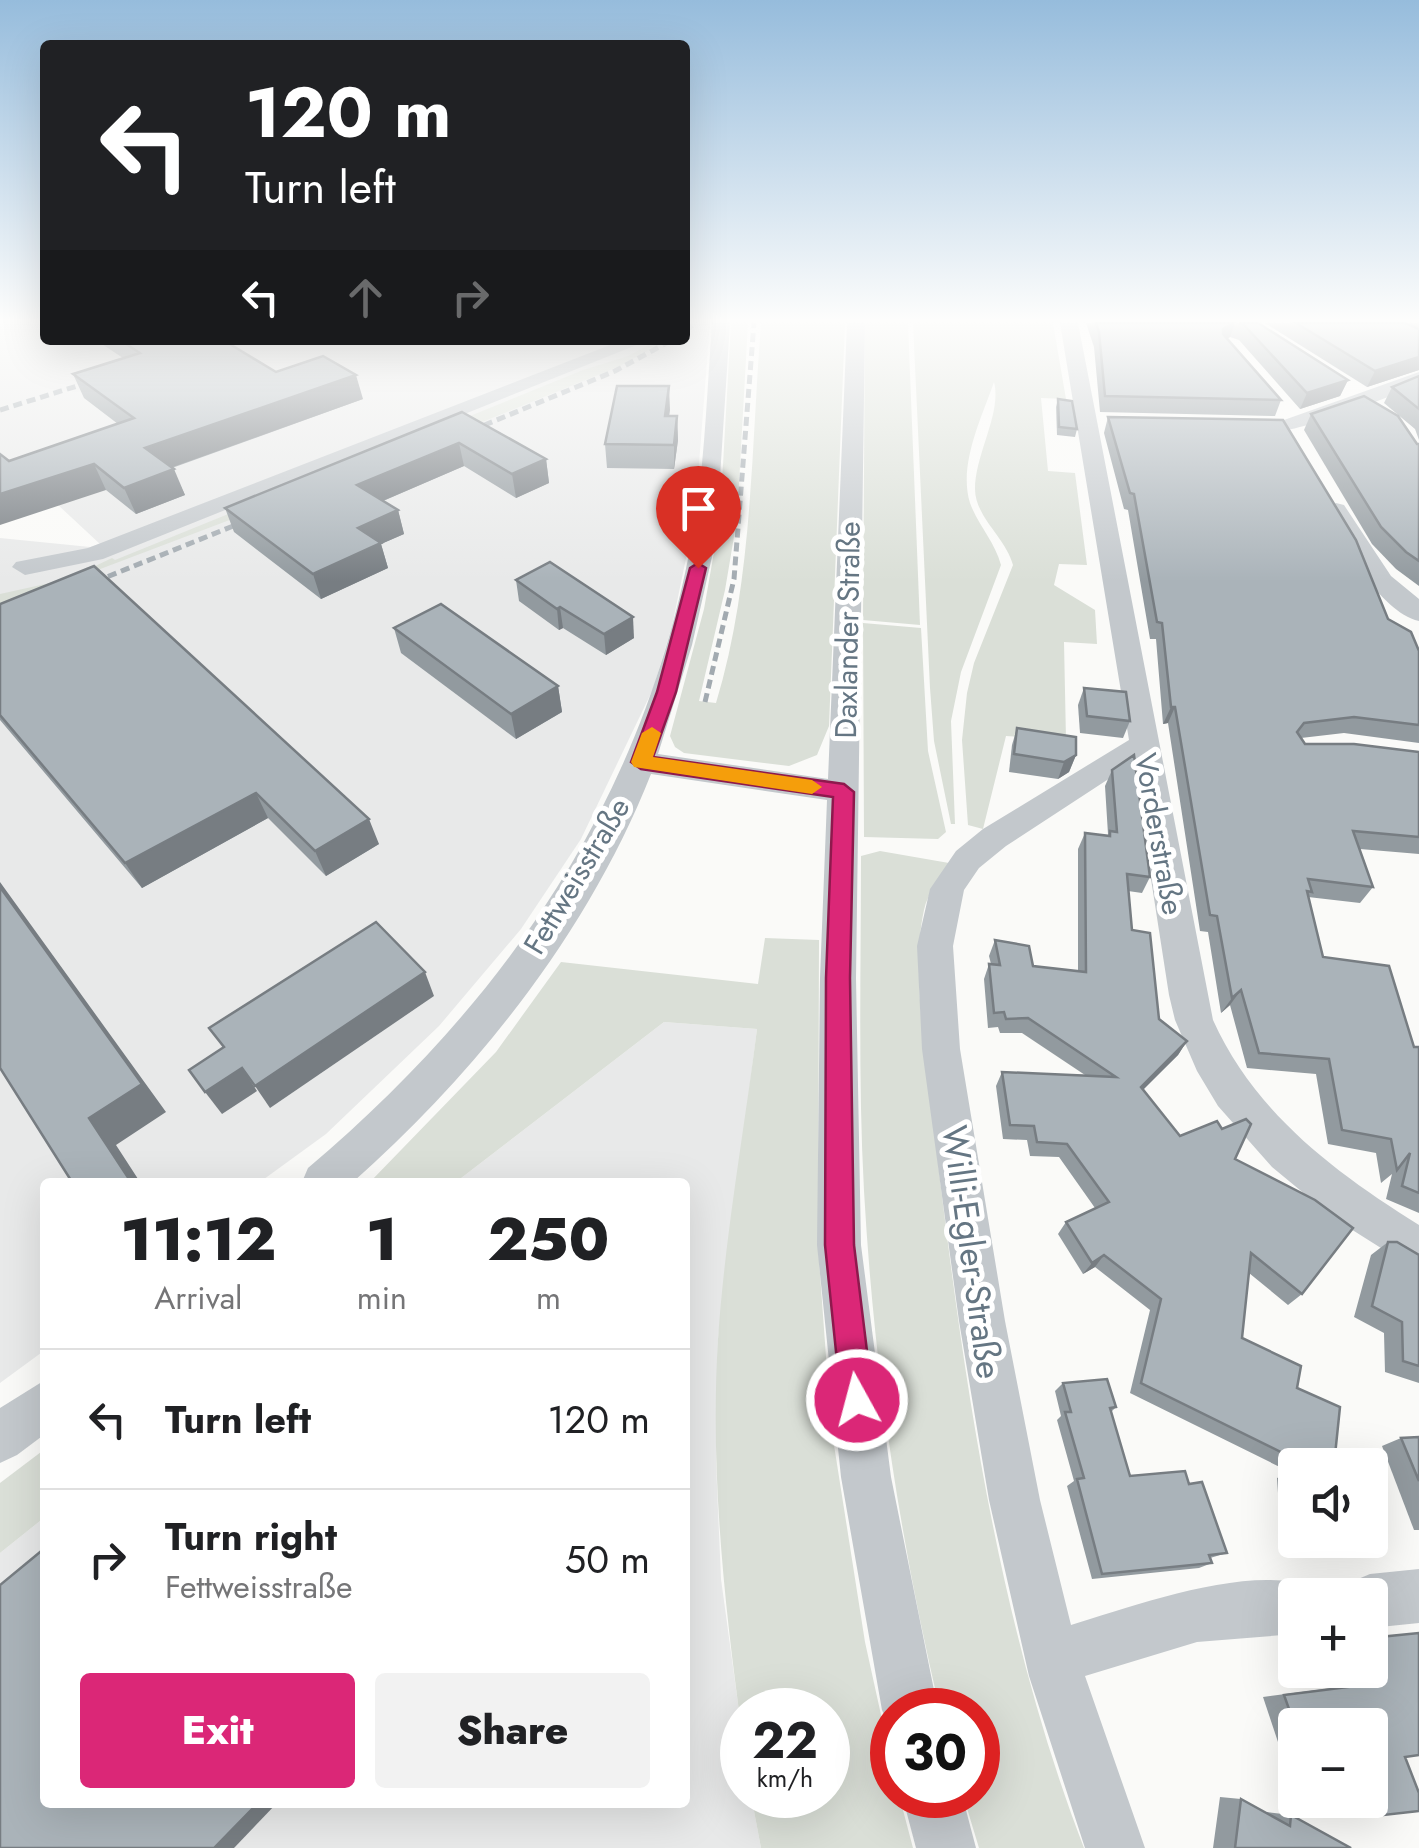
<!DOCTYPE html>
<meta charset="utf-8">
<style>
:root{--surface:#fff;--page:#f2f2f2;--text:#202124;--muted:#757577;--line:#e0e0e0;--accent:#db2777}
body{margin:0;font-family:Jost,sans-serif;background:var(--page);color:var(--text);height:100vh;display:flex;flex-direction:column;font-size:38px;white-space:nowrap}
*{box-sizing:border-box;margin:0}
p{font-size:32px;color:var(--muted)}
.icon{flex:none;width:55px;height:55px;fill:none;stroke:currentColor;stroke-width:2;stroke-linecap:round;stroke-linejoin:round}
.map{position:relative;flex:1;overflow:hidden}
.sheet{position:absolute;left:40px;top:1178px;width:650px;height:630px;display:flex;flex-direction:column;background:var(--surface);border-radius:10px;box-shadow:0 10px 40px #0002}
.sheet>*{flex:none}
.banner{position:absolute;left:40px;top:40px;width:650px;height:305px;border-radius:10px;box-shadow:0 10px 40px #0002;background:#202124;color:#fff;overflow:hidden}
.tools{position:absolute;left:1278px;top:1448px;display:grid;gap:20px}
.tools a{display:grid;place-items:center;width:110px;height:110px;border-radius:10px;background:var(--surface);box-shadow:0 10px 40px #0002;font-size:50px}
.speed{position:absolute;left:720px;top:1688px;display:flex;gap:20px;font-size:50px;font-weight:700;text-align:center}
.speed>*{display:grid;place-content:center;width:130px;height:130px;border-radius:50%;background:var(--surface);box-shadow:0 10px 40px #0002;line-height:1}
.speed small{font-size:25px;font-weight:400}
.speed .limit{border:15px solid #d22;background:#fff;color:#111}
.pin{position:absolute;display:grid;place-items:center;width:85px;height:85px;color:#fff;margin:-102px -42px;border-radius:50% 50% 50% 0;rotate:-45deg;box-shadow:0 0 10px #0007}
.pin .icon{rotate:45deg}
.me{position:absolute;width:110px;margin:-55px;rotate:353deg;stroke-linejoin:round;filter:drop-shadow(0 0 8px #0008)}
.turn{display:flex;align-items:center;gap:35px;height:210px;padding:0 40px;font-size:45px}
.turn .icon{width:130px;height:130px;stroke-width:2.5}
.turn b{display:block;font-size:70px;line-height:85px}
.lanes{display:flex;align-items:center;height:95px;padding:0 40px;background:#0003;justify-content:center;gap:50px;direction:ltr}
.lanes .off{opacity:.35}
.eta{display:flex;justify-content:space-evenly;align-items:center;height:170px;text-align:center}
.eta b{font-size:60px;font-weight:800;line-height:70px}
.button{display:flex;gap:20px;margin-top:auto;padding:20px 40px}
.button a{flex:1;height:115px;border-radius:10px;background:var(--accent);color:#fff;font-size:40px;font-weight:800;line-height:115px;text-align:center}
.button a+a{background:var(--page);color:var(--text)}
ul{padding:0;list-style:none}
li{display:flex;align-items:center;gap:30px;height:140px;padding:0 40px;border-top:2px solid var(--line)}
li div{flex:1}
li b{display:block;font-size:38px}
li em{font-style:normal}
.map>svg:first-child{display:block}
.built{fill:#e8e9e9}
.green{fill:#dadfd7}
.lines{fill:none;stroke-linecap:round;stroke-linejoin:round}
.minor{fill:#c3c8cc;fill-rule:evenodd}
.rail{stroke:#a2aab0;stroke-width:5;stroke-dasharray:9 5;stroke-linecap:butt}
.wall{fill:#929a9f}
.shaded-wall{fill:#777d82}
.building{fill:#aab3b9;stroke:#777d82;stroke-width:2.5}
.route{fill:#db2777;stroke:#8e194d;stroke-width:2.5}
.slow{fill:#f59e0b}
.labels{text-anchor:middle;stroke-width:10;stroke-linejoin:round;paint-order:stroke}
.street-label{font-size:30px;fill:#657683;stroke:#fff}
.near-street-label{font-size:35px;fill:#657683;stroke:#fff}
</style>
<div class="map">
<svg width="1419" height="1848" viewBox="0 0 1419 1848">
<rect width="100%" height="100%" fill="#fafaf8"/>
<g class="built">
<polygon points="0,323 45,323 45,340 685,340 685,323 710,323 695,515 672,626 653,689 581,839 521,929 439,1026 326,1134 260,1182 45,1182 45,1350 0,1383 0,538 90,547 100,544 29,478 0,488"/>
<polygon points="664,1022 757,1029 718,1338 716,1463 721,1579 742,1733 742,1795 751,1795 761,1848 0,1848 0,1553 45,1517 45,1802 685,1802 685,1182 456,1182"/>
</g>
<g class="green">
<path d="M 731,323 L 748,323 L 737,519 L 725,590 L 699,701 L 716,703 C 753,581 751,450 761,323 L 845,323 L 829,726 L 817,755 L 789,766 L 684,753 L 675,747 L 670,736 L 704,609 L 720,518 Z"/>
<polygon points="865,323 908,323 920,625 863,620"/>
<path d="M 913,323 L 1053,323 L 1066,399 L 1041,398 L 1048,471 L 1075,473 L 1087,565 L 1059,564 L 1054,585 L 1095,610 L 1097,644 L 1064,642 L 1066,740 L 1006,736 L 983,829 L 968,825 L 962,740 L 967,693 L 974,663 L 1013,565 C 1006,538 975,517 975,489 C 975,454 1002,413 994,382 C 982,417 958,465 970,503 C 978,525 995,542 1001,565 L 961,672 L 951,721 L 955,824 L 951,824 L 934,741 L 930,688 Z"/>
<polygon points="658,340 667,340 620,366 391,459 0,607 0,594 68,579 112,558 115,560 583,370 628,356"/>
<polygon points="863,623 921,628 928,751 946,832 938,839 864,837"/>
<path d="M 880,851 L 949,863 C 941,877 927,894 924,910 C 910,973 928,1071 935,1137 C 963,1376 997,1622 1084,1848 L 979,1848 L 963,1795 L 978,1795 L 978,1710 L 940,1710 C 899,1537 874,1368 864,1191 C 858,1080 861,967 861,856 Z"/>
<path d="M 765,938 L 819,940 L 818,1246 L 831,1426 L 865,1642 L 892,1765 L 892,1795 L 899,1795 L 913,1848 L 761,1848 L 751,1795 L 828,1795 L 828,1710 L 742,1710 L 742,1733 C 724,1601 710,1471 718,1339 C 725,1236 744,1132 757,1029 L 664,1022 L 456,1182 L 370,1182 L 496,1052 L 561,962 L 758,984 Z"/>
<polygon points="45,1449 45,1517 0,1553 0,1483"/>
</g>
<g class="lines">
<g class="minor">
<path d="M 712,323 L 730,323 L 716,539 L 692,645 L 658,754 L 828,779 L 847,323 L 865,323 L 856,978 L 861,1245 L 891,1477 L 938,1710 L 892,1710 L 892,1731 L 882,1710 L 841,1477 L 817,1245 L 820,978 L 827,800 L 651,774 C 589,931 478,1071 353,1182 L 302,1182 L 308,1168 C 510,997 649,792 694,527 C 705,460 707,391 712,323 Z"/>
<path d="M 1060,323 L 1078,323 L 1213,1020 C 1255,1113 1334,1172 1419,1225 L 1419,1272 L 1335,1219 L 1272,1167 L 1218,1106 L 1197,1071 L 1175,1020 L 1169,995 L 1133,763 L 1006,846 L 979,868 L 964,890 L 953,946 L 960,1049 L 1005,1321 L 1040,1500 L 1071,1625 C 1134,1606 1253,1562 1314,1588 L 1317,1595 L 1295,1595 L 1295,1634 L 1197,1642 L 1085,1676 L 1145,1848 L 1085,1848 L 1029,1676 L 989,1500 L 959,1321 L 922,1049 L 917,946 L 930,889 L 956,851 L 983,829 L 1129,740 Z"/>
<polygon points="623,340 649,340 103,559 25,575 12,567 16,562 88,548"/>
<path d="M 1419,372 L 1419,385 C 1383,398 1258,454 1228,427 L 1239,421 L 1284,420 Z"/>
<path d="M 1336,503 L 1344,505 L 1391,576 L 1419,599 L 1419,621 C 1378,611 1345,543 1324,510 Z"/>
<polygon points="45,1380 45,1434 17,1455 0,1463 0,1408"/>
<polygon points="1419,1569 1419,1623 1370,1628 1370,1595 1346,1595 1351,1582 1370,1574"/>
<polygon points="902,1795 962,1795 976,1848 916,1848"/>
</g>
<g class="rail">
<polyline points="685,331 696,323"/>
<polyline points="0,410 103,378"/>
<polyline points="458,436 615,371 672,340"/>
<polyline points="82,587 258,516"/>
<polyline points="705,702 734,579 754,323"/>
</g>
</g>
<g class="wall">
<polygon points="1086,323 1258,323 1348,380 1340,396 1300,409 1239,340 1230,337 1227,339 1281,400 1275,416 1100,412 1094,347"/>
<polygon points="1265,323 1419,323 1419,370 1367,387"/>
<polygon points="96,340 223,340 276,372 363,399 172,468 185,495 136,514 106,490 9,461 118,424 84,398 73,374 123,358"/>
<polygon points="1419,376 1419,440 1415,429 1384,403 1392,387"/>
<polygon points="669,386 669,416 677,416 678,440 674,469 607,468 605,444"/>
<polygon points="1058,399 1077,429 1075,437 1057,435 1056,407"/>
<polygon points="462,412 546,459 549,483 516,498 464,466 383,501 398,510 404,534 381,544 388,568 321,599 234,532 225,508"/>
<polygon points="1311,414 1419,444 1419,586 1396,569 1372,544 1304,430"/>
<polygon points="1108,417 1388,619 1419,651 1419,743 1344,733 1301,738 1305,744 1419,752 1419,854 1360,849 1373,887 1360,903 1308,897 1323,957 1414,1047 1419,1047 1419,1213 1386,1199 1392,1174 1381,1183 1376,1153 1328,1144 1316,1074 1247,1068 1230,1005 1221,1013 1208,932 1200,931 1168,723 1163,724 1156,639 1150,639 1128,510 1124,509 1104,433"/>
<polygon points="516,580 634,638 606,655 563,628 559,630 519,601"/>
<polygon points="0,604 379,844 326,876 268,818 142,888 0,720"/>
<polygon points="394,628 558,686 562,712 516,739 401,653"/>
<polygon points="1084,688 1130,721 1123,738 1080,733 1078,705"/>
<polygon points="1017,728 1076,755 1069,772 1058,779 1009,772 1012,745"/>
<polygon points="1112,770 1150,877 1142,893 1128,891 1132,930 1159,1019 1187,1041 1178,1055 1143,1089 1180,1136 1235,1159 1302,1294 1288,1305 1249,1273 1242,1338 1297,1388 1334,1465 1295,1465 1295,1526 1280,1523 1277,1478 1290,1472 1130,1393 1150,1310 1095,1267 1083,1274 1058,1234 1066,1222 1095,1208 1059,1157 1030,1156 1027,1140 1003,1139 996,1086 1002,1072 1085,1075 1022,1033 1000,1033 998,1027 988,1028 984,979 989,964 991,964 989,956 995,940 1033,966 1078,971 1078,849 1085,833 1108,836 1108,834 1105,786"/>
<polygon points="1388,1242 1419,1255 1419,1383 1385,1372 1384,1333 1354,1317 1371,1255"/>
<polygon points="1063,1383 1116,1407 1111,1412 1130,1476 1189,1484 1227,1553 1210,1558 1212,1563 1199,1568 1092,1579 1067,1486 1074,1481 1057,1420 1061,1416 1055,1391"/>
<polygon points="1419,1437 1419,1530 1414,1530 1382,1446 1401,1438"/>
<polygon points="1318,1540 1366,1540 1366,1543 1348,1548"/>
<polygon points="1342,1670 1370,1670 1405,1757 1384,1815 1358,1812 1353,1800 1370,1800 1370,1725 1295,1725 1295,1763 1285,1763 1263,1697 1348,1686"/>
<polygon points="1220,1797 1241,1799 1267,1814 1267,1812 1291,1815 1351,1848 1213,1848"/>
</g>
<g class="shaded-wall">
<polygon points="1233,323 1235,323 1230,337 1218,344 1223,329"/>
<polygon points="1419,357 1419,370 1367,387 1375,371"/>
<polygon points="356,375 363,399 156,473 145,448"/>
<polygon points="1348,380 1340,396 1300,409 1307,393"/>
<polygon points="669,386 670,410 666,440 665,416"/>
<polygon points="677,416 678,440 674,469 674,445"/>
<polygon points="459,443 464,466 364,509 357,485"/>
<polygon points="546,459 549,483 516,498 512,474"/>
<polygon points="94,464 106,490 0,525 0,494"/>
<polygon points="174,469 185,495 136,514 124,488"/>
<polygon points="398,510 404,534 381,544 388,568 321,599 313,574 358,528"/>
<polygon points="560,607 563,628 559,630 557,609"/>
<polygon points="633,617 634,638 606,655 604,634"/>
<polygon points="558,686 562,712 516,739 511,714"/>
<polygon points="1171,707 1175,707 1168,723 1163,724"/>
<polygon points="1076,755 1069,772 1058,779 1064,762"/>
<polygon points="256,793 268,818 142,888 125,863"/>
<polygon points="369,819 379,844 326,876 315,851"/>
<polygon points="0,882 166,1112 116,1145 140,1182 131,1182 89,1118 0,887"/>
<polygon points="425,972 434,996 270,1108 255,1086"/>
<polygon points="1241,990 1230,1005 1221,1013 1232,998"/>
<polygon points="1187,1041 1178,1055 1132,1101 1141,1087"/>
<polygon points="242,1068 257,1091 222,1114 205,1092"/>
<polygon points="1104,1255 1095,1267 1083,1274 1092,1263"/>
<polygon points="259,1802 278,1802 234,1848 214,1848"/>
</g>
<g class="building">
<polygon points="1096,323 1233,323 1223,329 1223,334 1281,400 1105,396 1099,332"/>
<polygon points="1239,323 1258,323 1348,380 1307,393 1244,325"/>
<polygon points="1296,323 1405,323 1419,329 1419,357 1375,371"/>
<polygon points="120,340 223,340 276,372 323,356 356,375 145,448 174,469 124,488 94,464 0,494 0,454 9,461 134,418 73,374 140,353"/>
<polygon points="1419,376 1419,409 1392,387"/>
<polygon points="617,386 669,386 665,416 677,416 674,445 605,444"/>
<polygon points="1364,396 1398,416 1417,444 1419,444 1419,561 1406,552 1381,527 1311,414"/>
<polygon points="1058,399 1072,401 1077,429 1059,427"/>
<polygon points="462,412 546,459 512,474 459,443 357,485 398,510 358,528 381,543 313,574 225,508"/>
<polygon points="1108,417 1283,420 1356,540 1388,619 1411,632 1419,651 1419,725 1354,717 1304,723 1297,732 1305,744 1354,744 1419,752 1419,837 1353,831 1373,887 1308,879 1312,892 1307,891 1323,957 1389,966 1414,1047 1419,1047 1419,1193 1402,1186 1410,1153 1397,1170 1391,1139 1342,1130 1329,1059 1259,1053 1241,990 1232,998 1217,916 1210,915 1175,707 1171,707 1162,623 1157,622 1134,494 1130,493"/>
<polygon points="550,562 633,617 604,634 560,607 557,609 516,580"/>
<polygon points="94,566 369,819 315,851 256,793 125,863 0,715 0,604"/>
<polygon points="441,604 558,686 511,714 394,628"/>
<polygon points="1084,688 1126,692 1130,721 1087,716"/>
<polygon points="1017,728 1076,737 1076,755 1064,762 1014,754"/>
<polygon points="1134,755 1150,877 1127,874 1132,930 1150,933 1159,1019 1187,1041 1141,1087 1180,1136 1217,1121 1222,1129 1246,1119 1251,1124 1235,1159 1315,1200 1353,1228 1302,1294 1251,1253 1242,1338 1301,1366 1297,1388 1340,1407 1334,1465 1307,1465 1141,1383 1161,1299 1104,1255 1092,1263 1066,1222 1109,1202 1067,1144 1037,1142 1034,1126 1010,1125 1002,1072 1116,1077 1028,1018 1006,1019 1004,1012 994,1013 989,964 1000,965 995,940 1029,946 1033,966 1086,972 1085,833 1110,836 1110,831 1117,832 1112,770"/>
<polygon points="0,887 142,1084 89,1118 131,1182 72,1182 0,1068"/>
<polygon points="376,922 425,972 255,1086 242,1068 205,1092 189,1070 224,1047 209,1028"/>
<polygon points="1388,1242 1397,1242 1419,1255 1419,1366 1403,1361 1402,1322 1372,1306"/>
<polygon points="1107,1379 1116,1407 1110,1408 1130,1476 1185,1471 1189,1484 1202,1482 1227,1553 1209,1555 1212,1563 1102,1574 1077,1479 1084,1478 1065,1412 1071,1412 1063,1383"/>
<polygon points="1419,1437 1419,1481 1401,1438"/>
<polygon points="45,1548 45,1802 259,1802 214,1848 0,1848 0,1585"/>
<polygon points="1419,1633 1419,1755 1405,1757 1419,1793 1419,1811 1384,1815 1370,1780 1370,1725 1295,1726 1284,1695 1372,1684 1367,1670 1370,1670 1370,1638"/>
<polygon points="1241,1799 1290,1826 1291,1815 1351,1848 1235,1848"/>
</g>
<linearGradient id="sky" x2="0" y2="1"><stop stop-color="#96bcdc"/><stop offset="0.55" stop-color="#fdfdfc"/><stop offset="1" stop-color="#fdfdfc" stop-opacity="0"/></linearGradient>
<rect width="1419" height="582" fill="url(#sky)"/>
<polygon class="route" points="698,563 706,568 676,692 653,757 844,784 854,792 850,978 854,1245 873,1400 868,1411 857,1416 846,1411 841,1400 825,1245 826,978 833,797 641,769 631,762 657,692 690,568"/>
<polygon class="slow" points="652,727 661,733 653,757 812,780 822,787 812,794 634,767 631,762 642,733"/>
<g class="labels">
<g class="street-label">
<text transform="translate(848 630) rotate(-89)" y="10">Daxlander Straße</text>
<text transform="translate(1159 834) rotate(80)" y="10">Vorderstraße</text>
<text transform="translate(577 876) rotate(-59)" y="10">Fettweisstraße</text>
</g>
<g class="near-street-label">
<text transform="translate(972 1252) rotate(82)" y="12">Willi-Egler-Straße</text>
</g>
</g>
</svg>
<div class="tools">
<a><svg class="icon" aria-label="sound" viewBox="0 0 24 24"><path d="M4 9h4l5-4v14l-5-4H4zM17 9q2 3 0 6"/></svg></a>
<a>+</a>
<a>−</a>
</div>
<div class="speed"><div>22<small>km/h</small></div><div class="limit">30</div></div>
<div class="pin" style="left:698px;top:568px;background:#d93025"><svg class="icon" aria-label="arrive" viewBox="0 0 24 24"><path d="M6 21V4h12l-3 4 3 4H6"/></svg></div>
<svg class="me" style="left:857px;top:1400px" viewBox="-20 -20 40 40"><circle r="17" fill="#db2777" stroke="#fff" stroke-width="3"/><path d="M0-11L8 9 0 5-8 9z" fill="#fff"/></svg>
<div class="banner">
<div class="turn"><svg class="icon" aria-label="left" viewBox="0 0 24 24"><path d="M17 20v-9H6M10 6l-5 5 5 5"/></svg><div><b>120 m</b>Turn left</div></div>
<div class="lanes"><svg class="icon" aria-label="left" viewBox="0 0 24 24"><path d="M17 20v-9H6M10 6l-5 5 5 5"/></svg><svg class="icon off" aria-label="ahead" viewBox="0 0 24 24"><path d="M12 20V5M6 11l6-6 6 6"/></svg><svg class="icon off" aria-label="right" viewBox="0 0 24 24"><path d="M7 20v-9h11M14 6l5 5-5 5"/></svg></div>
</div>
<section class="sheet">
<div class="eta">
<div><b>11:12</b><p>Arrival</p></div>
<div><b>1</b><p>min</p></div>
<div><b>250</b><p>m</p></div>
</div>
<ul>
<li><svg class="icon" aria-label="left" viewBox="0 0 24 24"><path d="M17 20v-9H6M10 6l-5 5 5 5"/></svg><div><b>Turn left</b></div><em>120 m</em></li>
<li><svg class="icon" aria-label="right" viewBox="0 0 24 24"><path d="M7 20v-9h11M14 6l5 5-5 5"/></svg><div><b>Turn right</b><p>Fettweisstraße</p></div><em>50 m</em></li>
</ul>
<div class="button"><a>Exit</a><a>Share</a></div>
</section>
</div>
